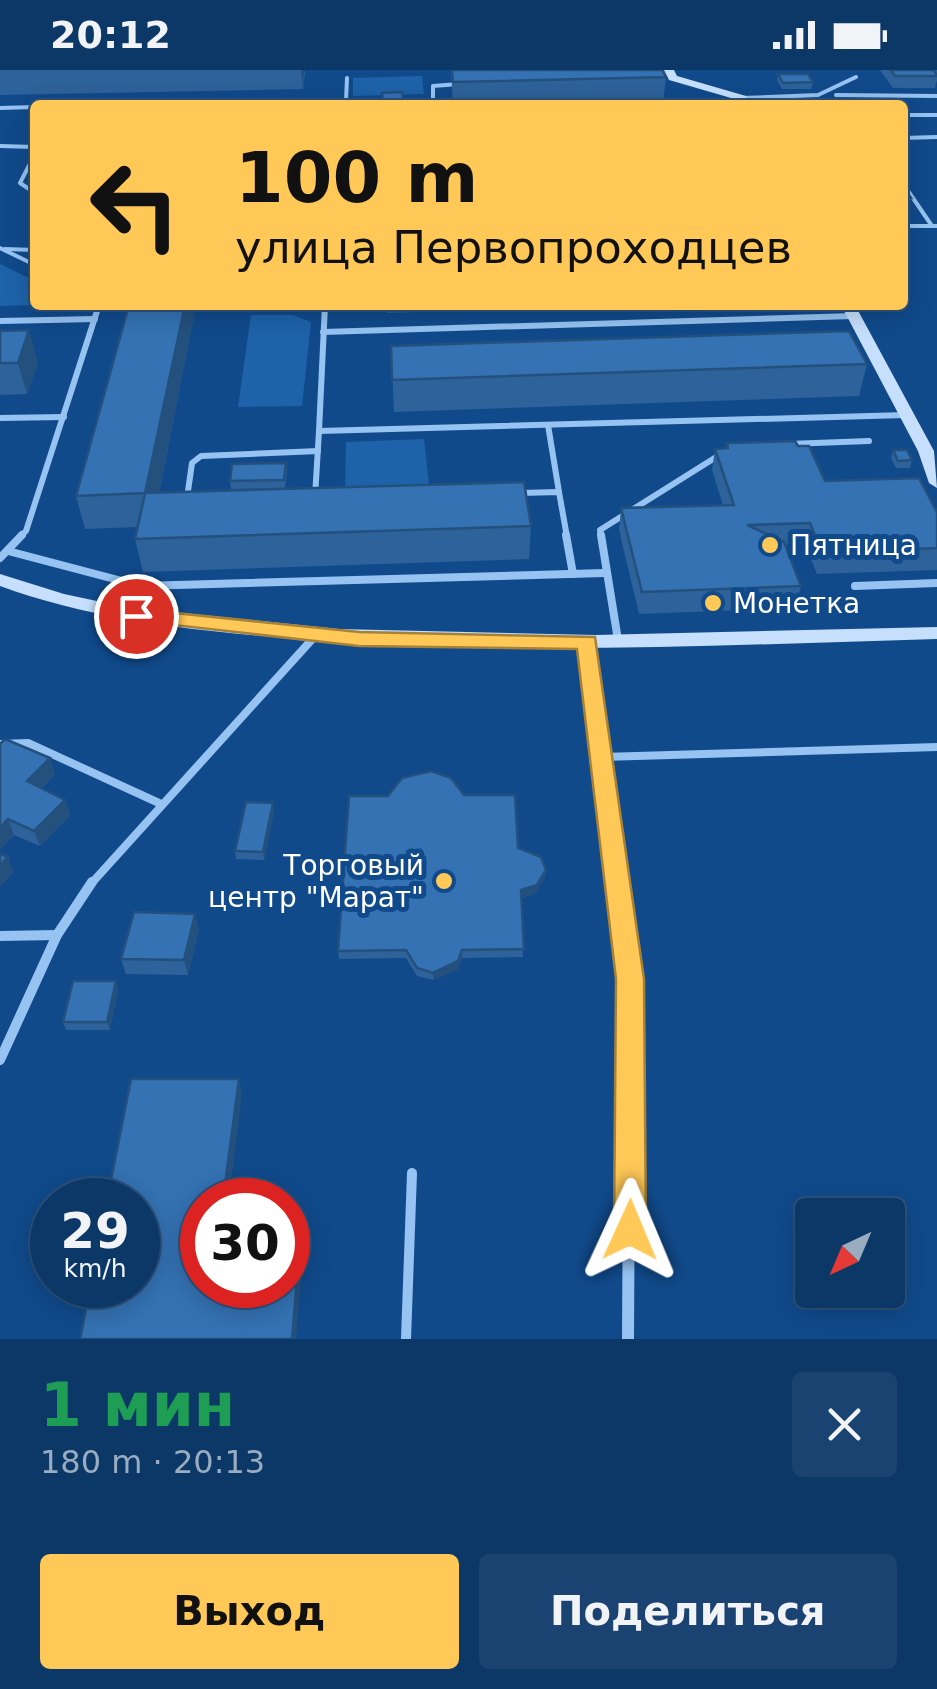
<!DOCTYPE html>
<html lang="ru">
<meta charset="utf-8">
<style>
:root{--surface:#0c3868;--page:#1a4371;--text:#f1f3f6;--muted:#9aacc0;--line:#2c527c;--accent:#ffc857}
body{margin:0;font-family:"DejaVu Sans",sans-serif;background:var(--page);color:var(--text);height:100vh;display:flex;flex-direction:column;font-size:38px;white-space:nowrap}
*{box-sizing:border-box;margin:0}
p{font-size:32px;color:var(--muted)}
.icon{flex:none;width:55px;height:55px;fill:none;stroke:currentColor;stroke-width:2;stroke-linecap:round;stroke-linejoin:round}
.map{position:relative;height:1269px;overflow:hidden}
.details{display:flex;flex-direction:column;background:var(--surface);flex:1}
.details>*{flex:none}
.hud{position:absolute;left:30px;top:30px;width:878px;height:210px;border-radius:10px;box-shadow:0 5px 25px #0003,0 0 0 2px var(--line);background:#ffc857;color:#111;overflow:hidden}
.needle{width:65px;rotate:224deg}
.buttons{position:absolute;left:795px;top:1128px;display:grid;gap:20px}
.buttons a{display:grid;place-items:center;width:110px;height:110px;border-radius:10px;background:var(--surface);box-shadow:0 5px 25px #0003,0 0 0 2px var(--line);font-size:50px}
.speed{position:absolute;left:30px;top:1108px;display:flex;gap:20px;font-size:50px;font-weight:700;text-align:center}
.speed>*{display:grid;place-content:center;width:130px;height:130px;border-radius:50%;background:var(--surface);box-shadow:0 5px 25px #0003,0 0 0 2px var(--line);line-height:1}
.speed small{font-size:25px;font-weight:400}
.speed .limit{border:15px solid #d22;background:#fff;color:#111}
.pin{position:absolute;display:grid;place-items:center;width:85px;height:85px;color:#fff;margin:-42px;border:5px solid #fff;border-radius:50%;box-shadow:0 2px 10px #0007}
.me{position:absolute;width:110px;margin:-55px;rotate:1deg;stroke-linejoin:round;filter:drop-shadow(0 0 8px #0008)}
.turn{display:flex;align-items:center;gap:35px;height:210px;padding:0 40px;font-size:45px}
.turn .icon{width:130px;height:130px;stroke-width:2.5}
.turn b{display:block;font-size:70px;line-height:85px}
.round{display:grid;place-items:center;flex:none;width:105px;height:105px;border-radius:10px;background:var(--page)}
.overview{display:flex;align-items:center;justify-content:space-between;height:170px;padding:0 40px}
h1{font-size:60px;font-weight:700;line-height:75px;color:#1e9e55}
.button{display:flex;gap:20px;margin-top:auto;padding:20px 40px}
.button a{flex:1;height:115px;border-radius:10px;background:var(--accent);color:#111;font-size:40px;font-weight:700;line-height:115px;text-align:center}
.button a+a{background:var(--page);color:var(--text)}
.status{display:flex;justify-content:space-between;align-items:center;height:70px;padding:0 50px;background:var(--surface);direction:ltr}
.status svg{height:28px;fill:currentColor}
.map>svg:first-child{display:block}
.green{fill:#1e62a9}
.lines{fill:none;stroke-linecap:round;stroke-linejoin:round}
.lane-far3{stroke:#96c3f2;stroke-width:4}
.lane-far2{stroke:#96c3f2;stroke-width:6}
.lane-far1{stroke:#96c3f2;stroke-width:8}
.lane{stroke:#96c3f2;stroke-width:10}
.street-far1{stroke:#96c3f2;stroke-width:10}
.street{stroke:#96c3f2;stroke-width:12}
.secondary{fill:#c5dffc;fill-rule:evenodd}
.wall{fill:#2d629a}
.shaded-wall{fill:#24507d}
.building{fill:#3472b3;stroke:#24507d;stroke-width:2.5}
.route{fill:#ffc857;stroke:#a68239;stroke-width:2.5}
.poi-dot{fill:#ffc857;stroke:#104a8b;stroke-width:4}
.labels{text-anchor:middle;stroke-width:10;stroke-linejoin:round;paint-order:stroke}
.poi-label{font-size:28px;fill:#fff;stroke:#104a8b;text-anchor:start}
</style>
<div class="status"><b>20:12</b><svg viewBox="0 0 49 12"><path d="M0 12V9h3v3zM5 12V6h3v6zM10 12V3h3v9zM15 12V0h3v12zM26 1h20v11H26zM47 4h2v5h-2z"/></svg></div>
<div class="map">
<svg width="937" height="1269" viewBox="0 0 937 1269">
<rect width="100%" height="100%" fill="#104a8b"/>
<g class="green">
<polygon points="422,6 424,24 353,26 353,8"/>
<polygon points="0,194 35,211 35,235 0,236"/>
<polygon points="251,245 293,245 311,252 302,336 238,337"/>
<polygon points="424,369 430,423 345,424 346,372"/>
</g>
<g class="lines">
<g class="lane-far3">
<polyline points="836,25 937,26"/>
<polyline points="742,28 818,25 856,7"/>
<polyline points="346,31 347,8"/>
<polyline points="139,35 346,31 346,35"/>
<polyline points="433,35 433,16 459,14"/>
<polyline points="0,38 35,37"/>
<polyline points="902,45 937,45"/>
<polyline points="902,68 937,67"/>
<polyline points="0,76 35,77"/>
<polyline points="35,84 20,113 35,123"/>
<polyline points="902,112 932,156"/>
<polyline points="902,156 937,156"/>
<polyline points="0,178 35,195"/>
<polyline points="5,179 35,180"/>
</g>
<g class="lane-far2">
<polyline points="325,235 319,361 906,345"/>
<polyline points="0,251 95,249"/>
<polyline points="323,262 853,246"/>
<polyline points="0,348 64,347"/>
<polyline points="548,355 559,422"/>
<polyline points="788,374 869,371"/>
<polyline points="520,423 559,422 567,467"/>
<polyline points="315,427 319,361"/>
<polyline points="187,428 192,393 201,386 318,381"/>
<polyline points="20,467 26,461 99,235"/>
<polyline points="601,467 600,460 721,384"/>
</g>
<g class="lane-far1">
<polyline points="566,465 573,504"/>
<polyline points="601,465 618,570"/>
<polyline points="8,481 141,516 605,503"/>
<polyline points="0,488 22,465"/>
<polyline points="855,516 937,513"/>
<polyline points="0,674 28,673 159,733"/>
<polyline points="602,687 937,677"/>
<polyline points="90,815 316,565"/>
</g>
<g class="lane">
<polyline points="0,866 57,865"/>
<polyline points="0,990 57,865 92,812"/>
<polyline points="406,1269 412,1103"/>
</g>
<polyline class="street-far1" points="587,572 618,815"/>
<polyline class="street" points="618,812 630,909 628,1269"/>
<g class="secondary">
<polygon points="664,0 674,0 677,6 746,26 751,35 741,35 738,30 669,10"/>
<polygon points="841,235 855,235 934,381 937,418 929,413 918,381"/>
<path d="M 0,504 L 64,524 L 125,537 L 338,559 L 595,565 L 937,557 L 937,569 C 724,575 511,586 299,569 C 198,561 96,551 0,516 Z"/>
</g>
</g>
<g class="wall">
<polygon points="0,0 304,0 305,3 303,19 0,25"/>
<polygon points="451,0 666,7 663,33 453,35"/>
<polygon points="880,0 937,0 937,10 935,18 893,18"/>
<polygon points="778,4 813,12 811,19 782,19 777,10"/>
<polygon points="902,115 911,128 908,141 902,141"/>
<polygon points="129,235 196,235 159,423 531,456 529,489 143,502 135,469 138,457 85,459 76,426"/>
<polygon points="387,235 642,235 387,243"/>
<polygon points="0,261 38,292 27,324 0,325"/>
<polygon points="391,276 867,294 859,326 394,342"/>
<polygon points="727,373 798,376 825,411 937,442 937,500 817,504 805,474 785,475 801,516 796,538 639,544 619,460 621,438 723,435 712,400 715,379 726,378"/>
<polygon points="893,380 912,390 910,398 896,398 891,388"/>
<polygon points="286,393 287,401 285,418 231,419 230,411"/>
<polygon points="0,674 55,704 42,718 65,730 70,745 40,776 14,765 0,780"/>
<polygon points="464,725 518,778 546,800 545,807 536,823 521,828 523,887 462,888 458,899 434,910 417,906 406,888 339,889 338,881"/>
<polygon points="274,741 264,790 236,789 235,781"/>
<polygon points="199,859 188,905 126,904 121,889"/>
<polygon points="116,911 118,919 110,960 66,960 63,952"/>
</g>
<g class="shaded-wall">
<polygon points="301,0 304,0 303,19"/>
<polygon points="185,235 196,235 152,456 145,423"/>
<polygon points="29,260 38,292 27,324 18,293"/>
<polygon points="50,688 55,704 33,726 27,711"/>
<polygon points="65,730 70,745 40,776 34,761"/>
<polygon points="273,733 274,741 264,790 263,782"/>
<polygon points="8,749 14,765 0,780 0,758"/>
<polygon points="8,787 14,802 0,817 0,795"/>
<polygon points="546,800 545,807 536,823 520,828 521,820"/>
<polygon points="195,844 199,859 188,905 184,890"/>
<polygon points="462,880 462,888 458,899 434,910 433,903"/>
<polygon points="116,911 118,919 110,960 107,952"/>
<polygon points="239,1009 242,1023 229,1130 223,1130"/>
<polygon points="301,1160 304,1173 296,1269 292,1269"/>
</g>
<g class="building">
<polygon points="452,0 662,0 666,7 453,12"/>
<polygon points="891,0 934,0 937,6 895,6"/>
<polygon points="778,4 808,4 813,12 783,13"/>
<polygon points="402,22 404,35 383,35 382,23"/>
<polygon points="902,115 911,128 902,128"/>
<polygon points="129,235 185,235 145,423 76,426"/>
<polygon points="29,260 18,293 0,293 0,261"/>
<polygon points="849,261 867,294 392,310 391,276"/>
<polygon points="795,371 798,376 809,376 825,411 919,408 937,442 937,478 822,483 810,453 747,455 784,472 801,516 642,522 621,438 734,435 715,379 728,378 727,373"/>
<polygon points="893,380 907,380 912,390 898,391"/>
<polygon points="286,393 284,410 230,411 232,394"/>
<polygon points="524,412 531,456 135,469 145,423"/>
<polygon points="5,669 50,688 27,711 65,730 34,761 8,749 0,758 0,674"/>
<polygon points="431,701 451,708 464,725 515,725 518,778 541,787 546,800 537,815 521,820 524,879 462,880 458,891 433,903 417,898 406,880 338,881 349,726 388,726 402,708"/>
<polygon points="246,732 273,733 263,782 235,781"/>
<polygon points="0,784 8,787 0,795"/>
<polygon points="134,842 195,844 184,890 121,889"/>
<polygon points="73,911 116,911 107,952 63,952"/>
<polygon points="131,1009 239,1009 223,1130 202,1130 202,1215 288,1215 288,1160 301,1160 292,1269 80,1269 91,1215 138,1215 138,1130 107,1130"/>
</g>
<polygon class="route" points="136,539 359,562 595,567 644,909 646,1160 641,1171 630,1176 619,1171 614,1160 616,909 577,579 359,576 129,550 129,541"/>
<g class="poi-dot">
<circle cx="770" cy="475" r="10"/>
<circle cx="713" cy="533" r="10"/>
<circle cx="444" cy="811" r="10"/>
</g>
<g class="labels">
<g class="poi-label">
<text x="790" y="485">Пятница</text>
<text x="733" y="543">Монетка</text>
<text x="424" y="805" text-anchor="end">Торговый<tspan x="424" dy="32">центр "Марат"</tspan></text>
</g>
</g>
</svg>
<div class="buttons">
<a><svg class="needle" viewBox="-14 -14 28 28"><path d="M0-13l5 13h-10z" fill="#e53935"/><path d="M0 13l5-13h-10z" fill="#9aacc0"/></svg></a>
</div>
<div class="speed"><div>29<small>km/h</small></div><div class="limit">30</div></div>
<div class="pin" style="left:136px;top:546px;background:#d93025"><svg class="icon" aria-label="arrive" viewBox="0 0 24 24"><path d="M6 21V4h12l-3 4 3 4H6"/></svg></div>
<svg class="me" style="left:630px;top:1160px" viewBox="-20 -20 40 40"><path d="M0-17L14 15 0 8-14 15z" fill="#ffc857" stroke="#fff" stroke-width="4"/></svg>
<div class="hud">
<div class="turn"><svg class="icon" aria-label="left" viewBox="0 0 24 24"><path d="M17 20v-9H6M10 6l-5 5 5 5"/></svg><div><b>100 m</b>улица Первопроходцев</div></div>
</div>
</div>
<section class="details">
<div class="overview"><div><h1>1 мин</h1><p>180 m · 20:13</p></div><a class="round"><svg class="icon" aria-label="close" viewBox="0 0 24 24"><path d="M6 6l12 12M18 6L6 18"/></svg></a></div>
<div class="button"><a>Выход</a><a>Поделиться</a></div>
</section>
